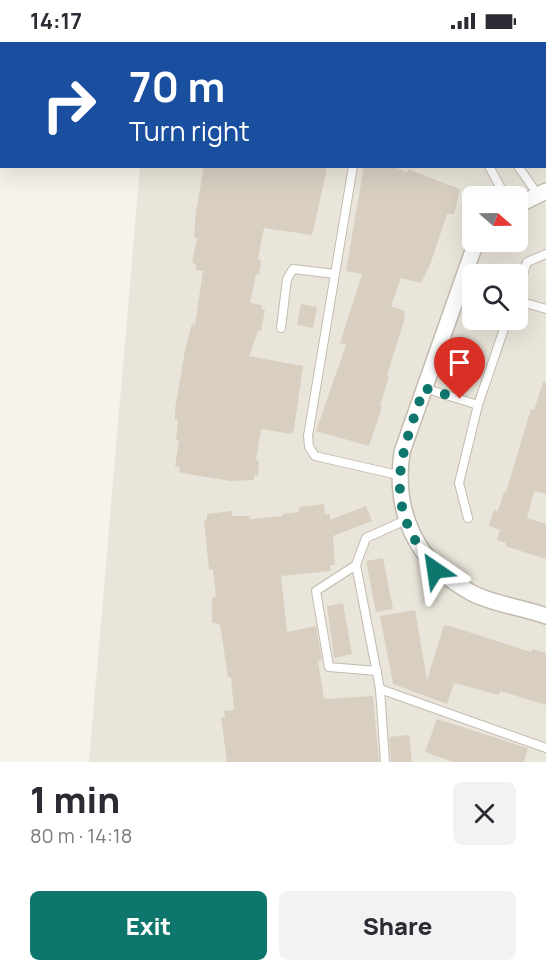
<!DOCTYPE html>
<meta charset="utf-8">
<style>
:root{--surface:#fff;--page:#f2f2f3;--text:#2b2b33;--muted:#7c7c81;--accent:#0f766e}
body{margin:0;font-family:Manrope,sans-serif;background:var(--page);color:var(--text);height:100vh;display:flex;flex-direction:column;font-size:22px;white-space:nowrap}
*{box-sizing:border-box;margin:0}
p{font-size:20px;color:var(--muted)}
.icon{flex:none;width:33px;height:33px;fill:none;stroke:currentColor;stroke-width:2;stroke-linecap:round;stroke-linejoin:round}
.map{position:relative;height:720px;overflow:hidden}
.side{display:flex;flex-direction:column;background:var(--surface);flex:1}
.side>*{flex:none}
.guide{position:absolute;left:0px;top:0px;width:546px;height:126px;box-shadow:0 6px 24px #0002;background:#1a4fa0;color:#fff;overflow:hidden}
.needle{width:39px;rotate:110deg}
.fabs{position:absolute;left:462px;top:144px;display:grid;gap:12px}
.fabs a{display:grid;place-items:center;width:66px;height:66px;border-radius:9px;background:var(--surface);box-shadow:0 6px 24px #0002;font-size:30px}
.pin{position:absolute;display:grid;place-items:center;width:51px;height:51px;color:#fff;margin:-62px -26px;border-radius:50% 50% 50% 0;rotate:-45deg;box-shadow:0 0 6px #0007}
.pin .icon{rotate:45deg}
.me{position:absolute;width:66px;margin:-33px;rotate:328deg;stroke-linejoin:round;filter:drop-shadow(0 0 4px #0008)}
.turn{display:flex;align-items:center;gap:21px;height:126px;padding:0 30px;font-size:27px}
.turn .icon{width:78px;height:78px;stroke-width:2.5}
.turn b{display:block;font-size:42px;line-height:51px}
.round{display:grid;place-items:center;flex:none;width:63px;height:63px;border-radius:9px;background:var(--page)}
.overview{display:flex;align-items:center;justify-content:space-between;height:102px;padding:0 30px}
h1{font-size:36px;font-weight:800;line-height:45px}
.cta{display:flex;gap:12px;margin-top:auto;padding:12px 30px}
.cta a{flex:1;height:69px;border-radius:9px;background:var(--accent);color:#fff;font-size:24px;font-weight:800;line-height:69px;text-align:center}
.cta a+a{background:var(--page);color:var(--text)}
.status{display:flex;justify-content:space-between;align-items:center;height:42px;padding:0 30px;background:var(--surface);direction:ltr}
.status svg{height:16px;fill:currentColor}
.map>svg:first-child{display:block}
.residential{fill:#eae5da;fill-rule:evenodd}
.building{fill:#d8cfc1}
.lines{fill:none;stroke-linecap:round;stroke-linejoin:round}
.lane-casing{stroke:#c2bbae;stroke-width:10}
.street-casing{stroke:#c2bbae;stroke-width:18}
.lane{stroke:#fff;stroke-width:8}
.street{stroke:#fff;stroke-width:15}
.route{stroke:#0f766e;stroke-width:10;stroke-dasharray:0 18}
</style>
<div class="status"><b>14:17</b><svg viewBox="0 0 49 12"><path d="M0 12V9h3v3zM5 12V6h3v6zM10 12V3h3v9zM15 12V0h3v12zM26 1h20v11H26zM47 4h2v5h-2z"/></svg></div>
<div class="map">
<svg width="546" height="720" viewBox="0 0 546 720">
<rect width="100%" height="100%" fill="#f6f3ec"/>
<path class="residential" d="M 151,0 L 546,0 L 546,720 L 89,720 L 140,125 L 544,124 L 544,2 ZM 472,154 L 518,154 L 518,200 L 472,200 ZM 472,232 L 518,232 L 518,278 L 472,278 Z"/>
<g class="building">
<polygon points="204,124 317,124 327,127 312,193 264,186 258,217 261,218 259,233 256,232 250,261 262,263 261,267 265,268 261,289 258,289 249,314 303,324 294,387 292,392 261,387 256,418 259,419 258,434 254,433 254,438 231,439 187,432 179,430 180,425 175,424 179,398 176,398 178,378 175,378 175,367 185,308 192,282 195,283 203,229 196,228 196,222 192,221 197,196 194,195 196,169"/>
<polygon points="364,124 391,124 407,130 408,127 460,147 454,172 447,172 430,223 421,241 401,236 391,264 405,269 404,279 387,333 389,334 380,364 382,365 369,404 316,389 346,303 340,301 362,232 346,229"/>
<polygon points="301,262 317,265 313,286 297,283"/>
<polygon points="543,340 546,341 546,452 534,449 527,476 546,482 546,517 505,504 506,501 497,498 500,488 489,484 494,468 498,469 504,450 506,450 531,367 534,368"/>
<polygon points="324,462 325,472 330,472 330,478 366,464 372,479 333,494 335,523 330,523 331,529 281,534 287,590 316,584 322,618 318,619 324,657 373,654 379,720 227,720 221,675 225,675 224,669 234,668 231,635 228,635 220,582 212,581 212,556 216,554 213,528 209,528 204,478 207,478 207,472 232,469 232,474 250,474 250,477 283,474 282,472 299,470 299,465"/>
<polygon points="383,516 393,567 376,570 366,519"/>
<polygon points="343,561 352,612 334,616 327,564"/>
<polygon points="415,568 427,638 444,583 453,585 531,610 532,607 546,611 546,663 500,649 499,653 454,641 447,662 393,642 380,574"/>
<polygon points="437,677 528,706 524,720 453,720 425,710"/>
<polygon points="409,693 412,720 391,720 389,695"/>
</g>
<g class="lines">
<defs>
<g id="lane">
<polyline points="387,2 388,0"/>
<polyline points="521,2 522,0"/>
<polyline points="353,124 308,394 309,405 315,414 398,433"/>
<polyline points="489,124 505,154"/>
<polyline points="518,124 538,153"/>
<polyline points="518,248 527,220 546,212"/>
<polyline points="518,259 546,267"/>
<polyline points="281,286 287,237 293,227 335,232"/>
<polyline points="424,346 478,363"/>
<polyline points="468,476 459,441 478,363 507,278"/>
<polyline points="356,523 316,549 329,625 377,629"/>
<polyline points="380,647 546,706"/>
<polyline points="385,720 380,647 356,523 366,496 406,478"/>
</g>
<g id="street">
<polyline points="518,163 546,149"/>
<path d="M 476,200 L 402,410 C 393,471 417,522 472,551 C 490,561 524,566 546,574"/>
</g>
</defs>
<use href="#lane" class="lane-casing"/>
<use href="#street" class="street-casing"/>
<use href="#lane" class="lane"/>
<use href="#street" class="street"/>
</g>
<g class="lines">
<path class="route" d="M 435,528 C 426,514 414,499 408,484 C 388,436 409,392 424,346 L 460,357"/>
</g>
</svg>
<div class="fabs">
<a><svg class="needle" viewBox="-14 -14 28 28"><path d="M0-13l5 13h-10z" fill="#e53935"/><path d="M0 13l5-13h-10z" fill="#7c7c81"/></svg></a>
<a><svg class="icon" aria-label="search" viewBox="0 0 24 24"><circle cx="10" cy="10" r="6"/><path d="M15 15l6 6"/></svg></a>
</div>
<div class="pin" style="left:460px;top:357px;background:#d93025"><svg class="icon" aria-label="arrive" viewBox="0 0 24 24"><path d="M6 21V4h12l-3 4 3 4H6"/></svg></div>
<svg class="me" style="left:435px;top:528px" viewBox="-20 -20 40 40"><path d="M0-17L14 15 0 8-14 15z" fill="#0f766e" stroke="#fff" stroke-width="4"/></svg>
<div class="guide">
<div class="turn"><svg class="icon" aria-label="right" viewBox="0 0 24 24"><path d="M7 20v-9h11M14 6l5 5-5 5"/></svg><div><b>70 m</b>Turn right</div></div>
</div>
</div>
<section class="side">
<div class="overview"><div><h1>1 min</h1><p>80 m · 14:18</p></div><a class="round"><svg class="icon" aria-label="close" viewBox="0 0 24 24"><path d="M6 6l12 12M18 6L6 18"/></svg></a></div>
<div class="cta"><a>Exit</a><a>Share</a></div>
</section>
